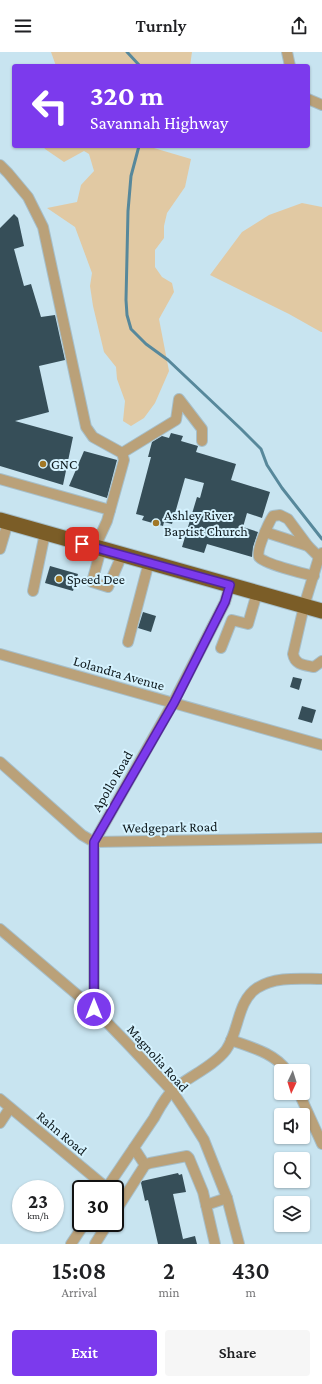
<!DOCTYPE html>
<style>
:root{--surface:#fff;--page:#f6f6f6;--text:#202124;--muted:#757577;--accent:#7c3aed}
body{margin:0;font-family:"Crimson Pro",serif;background:var(--page);color:var(--text);height:100vh;display:flex;flex-direction:column;font-size:15px;white-space:nowrap}
*{box-sizing:border-box;margin:0}
p{font-size:13px;color:var(--muted)}
.icon{flex:none;width:22px;height:22px;fill:none;stroke:currentColor;stroke-width:2;stroke-linecap:round;stroke-linejoin:round}
.map{position:relative;height:1192px;overflow:hidden}
.side{display:flex;flex-direction:column;background:var(--surface);flex:1}
.side>*{flex:none}
.guide{position:absolute;left:12px;top:12px;width:298px;height:84px;border-radius:4px;box-shadow:0 1px 3px #0004;background:#7c3aed;color:#fff;overflow:hidden}
.needle{width:26px;rotate:184deg}
.buttons{position:absolute;left:274px;top:1012px;display:grid;gap:8px}
.buttons a{display:grid;place-items:center;width:36px;height:36px;border-radius:4px;background:var(--surface);box-shadow:0 1px 3px #0004;font-size:20px}
.speed{position:absolute;left:12px;top:1128px;display:flex;gap:8px;font-size:20px;font-weight:700;text-align:center}
.speed>*{display:grid;place-content:center;width:52px;height:52px;border-radius:50%;background:var(--surface);box-shadow:0 1px 3px #0004;line-height:1}
.speed small{font-size:10px;font-weight:400}
.speed .limit{border:2px solid #111;border-radius:6px;background:#fff;color:#111}
.pin{position:absolute;display:grid;place-items:center;width:34px;height:34px;color:#fff;margin:-17px;border-radius:8px;box-shadow:0 2px 6px #0006}
.me{position:absolute;width:44px;margin:-22px;rotate:0deg;stroke-linejoin:round;filter:drop-shadow(0 0 3px #0008)}
.turn{display:flex;align-items:center;gap:14px;height:84px;padding:0 12px;font-size:18px}
.turn .icon{width:52px;height:52px;stroke-width:2.5}
.turn b{display:block;font-size:28px;line-height:34px}
.eta{display:flex;justify-content:space-evenly;align-items:center;height:68px;text-align:center}
.eta b{font-size:24px;font-weight:600;line-height:28px}
.action{display:flex;gap:8px;margin-top:auto;padding:8px 12px}
.action a{flex:1;height:46px;border-radius:4px;background:var(--accent);color:#fff;font-size:16px;font-weight:600;line-height:46px;text-align:center}
.action a+a{background:var(--page);color:var(--text)}
header{display:flex;justify-content:space-between;align-items:center;height:52px;padding:0 12px;background:var(--surface);font-size:18px;font-weight:600}
.map>svg:first-child{display:block}
.green{fill:#e1c9a3}
.lines{fill:none;stroke-linecap:round;stroke-linejoin:round}
.stream{stroke:#57889b;stroke-width:3}
.building{fill:#364e58}
.minor-casing{stroke:#a6bfca;stroke-width:12}
.highway-casing{stroke:#a6bfca;stroke-width:17}
.minor{stroke:#baa179;stroke-width:10}
.highway{stroke:#7b5d27;stroke-width:15}
.route-casing{stroke:#51269a;stroke-width:10}
.route{stroke:#7c3aed;stroke-width:7}
.poi-dot{fill:#a17726;stroke:#d5f2fe;stroke-width:1.5}
.labels{text-anchor:middle;stroke-width:4;stroke-linejoin:round;paint-order:stroke}
.poi-label{font-size:14px;fill:#0d181c;stroke:#d5f2fe;text-anchor:start}
.street-label{font-size:14px;fill:#0d181c;stroke:#d5f2fe}
</style>
<header><svg class="icon" aria-label="menu" viewBox="0 0 24 24"><path d="M4 6h16M4 12h16M4 18h16"/></svg>Turnly<svg class="icon" aria-label="share" viewBox="0 0 24 24"><path d="M12 15V3M7 8l5-5 5 5M5 13v7h14v-7"/></svg></header>
<div class="map">
<svg width="322" height="1192" viewBox="0 0 322 1192">
<rect width="100%" height="100%" fill="#c8e4f0"/>
<g class="green">
<polygon points="51,0 192,0 190,14 56,14"/>
<polygon points="43,94 147,94 191,107 185,135 167,161 164,174 164,186 155,198 155,215 162,225 172,231 174,240 159,267 169,319 155,351 144,366 131,374 123,369 125,349 117,327 116,315 104,300 93,254 90,234 92,221 75,175 47,156 77,150 81,133 94,119 89,102 84,99 64,110 45,97"/>
<polygon points="302,151 322,155 322,280 321,280 289,262 210,223 242,180 269,163"/>
</g>
<g class="lines">
<g class="stream">
<polyline points="127,0 140,14"/>
<polyline points="139,94 131,124 128,159 126,248 127,263 131,277 146,292 168,308 241,377 261,397 267,413 282,436 322,487"/>
</g>
</g>
<g class="building">
<polygon points="14,162 18,166 24,194 14,197 24,234 31,232 41,265 55,263 65,308 39,314 49,360 15,369 73,385 63,433 0,414 0,176"/>
<polygon points="171,381 183,384 181,389 198,394 196,400 236,412 231,428 270,440 262,466 247,461 243,475 258,480 253,495 252,505 207,492 204,501 182,495 197,445 200,446 204,431 185,426 172,472 164,470 163,474 142,468 144,464 136,462 151,405 148,405 152,390 162,384 169,386"/>
<polygon points="84,399 117,408 107,446 69,434"/>
<polygon points="50,514 78,522 73,539 45,531"/>
<polygon points="143,560 156,564 151,580 138,576"/>
<polygon points="293,625 302,627 299,638 290,635"/>
<polygon points="302,654 316,658 312,671 298,667"/>
<polygon points="178,1121 179,1123 182,1122 186,1140 173,1142 183,1187 195,1184 197,1192 158,1192 148,1148 145,1149 141,1131 142,1129"/>
</g>
<g class="lines">
<defs>
<g id="minor">
<polyline points="287,0 290,14"/>
<polyline points="308,47 322,53"/>
<polyline points="0,113 8,121 28,145 43,175 86,375 93,385 122,401 124,408 107,469 95,495"/>
<polyline points="122,401 176,368 179,347 202,377 202,389"/>
<polyline points="0,427 110,458"/>
<polyline points="265,480 308,494"/>
<polyline points="0,497 8,470"/>
<polyline points="101,497 92,530 108,535 122,503"/>
<path d="M 322,501 L 319,505 L 304,554 L 293,602 C 295,613 304,613 314,615 L 322,609"/>
<path d="M 314,524 C 305,522 261,511 259,505 C 256,498 269,470 273,464 L 280,463 L 288,467 L 308,494 L 319,505"/>
<polyline points="33,539 45,481"/>
<polyline points="128,590 149,510"/>
<polyline points="221,596 232,568 248,572 257,541"/>
<polyline points="0,602 322,693"/>
<polyline points="0,710 82,783 94,790 322,786"/>
<polyline points="0,877 94,957 126,990 172,1039 189,1064 204,1088 227,1146 239,1192"/>
<polyline points="94,957 94,790 173,651 225,550 230,533"/>
<path d="M 231,988 C 250,995 275,1001 287,1019"/>
<polyline points="299,1041 322,1092"/>
<polyline points="0,1047 107,1136"/>
<polyline points="0,1071 10,1056"/>
<polyline points="134,1096 145,1113"/>
<path d="M 106,1137 C 122,1113 138,1090 154,1066 C 159,1057 165,1045 173,1038 C 188,1025 214,1014 226,998 C 239,980 237,949 257,936 C 276,924 300,927 322,927"/>
<polyline points="206,1153 227,1146"/>
<polyline points="115,1160 145,1113 150,1111 187,1104 189,1106 203,1140 215,1192"/>
<polyline points="71,1192 85,1171"/>
<polyline points="95,1192 108,1171"/>
</g>
<polyline id="highway" points="0,468 322,559"/>
</defs>
<use href="#minor" class="minor-casing"/>
<use href="#highway" class="highway-casing"/>
<use href="#minor" class="minor"/>
<use href="#highway" class="highway"/>
</g>
<g class="lines">
<defs>
<polyline id="route" points="82,492 230,533 225,550 174,651 94,790 94,957"/>
</defs>
<use href="#route" class="route-casing"/>
<use href="#route" class="route"/>
</g>
<g class="poi-dot">
<circle cx="43" cy="412" r="4"/>
<circle cx="156" cy="471" r="4"/>
<circle cx="59" cy="527" r="4"/>
</g>
<g class="labels">
<g class="poi-label">
<text x="51" y="417">GNC</text>
<text x="164" y="468">Ashley River<tspan x="164" dy="16">Baptist Church</tspan></text>
<text x="67" y="532">Speed Dee</text>
</g>
<g class="street-label">
<text transform="translate(119 621) rotate(16)" y="5">Lolandra Avenue</text>
<text transform="translate(112 729) rotate(-60)" y="5">Apollo Road</text>
<text transform="translate(170 775) rotate(-1)" y="5">Wedgepark Road</text>
<text transform="translate(158 1006) rotate(48)" y="5">Magnolia Road</text>
<text transform="translate(62 1081) rotate(40)" y="5">Rahn Road</text>
</g>
</g>
</svg>
<div class="buttons">
<a><svg class="needle" viewBox="-14 -14 28 28"><path d="M0-13l5 13h-10z" fill="#e53935"/><path d="M0 13l5-13h-10z" fill="#757577"/></svg></a>
<a><svg class="icon" aria-label="sound" viewBox="0 0 24 24"><path d="M4 9h4l5-4v14l-5-4H4zM17 9q2 3 0 6"/></svg></a>
<a><svg class="icon" aria-label="search" viewBox="0 0 24 24"><circle cx="10" cy="10" r="6"/><path d="M15 15l6 6"/></svg></a>
<a><svg class="icon" aria-label="layers" viewBox="0 0 24 24"><path d="M12 4l9 5-9 5-9-5zM3 14l9 5 9-5"/></svg></a>
</div>
<div class="speed"><div>23<small>km/h</small></div><div class="limit">30</div></div>
<div class="pin" style="left:82px;top:492px;background:#d93025"><svg class="icon" aria-label="arrive" viewBox="0 0 24 24"><path d="M6 21V4h12l-3 4 3 4H6"/></svg></div>
<svg class="me" style="left:94px;top:957px" viewBox="-20 -20 40 40"><circle r="17" fill="#7c3aed" stroke="#fff" stroke-width="3"/><path d="M0-11L8 9 0 5-8 9z" fill="#fff"/></svg>
<div class="guide">
<div class="turn"><svg class="icon" aria-label="left" viewBox="0 0 24 24"><path d="M17 20v-9H6M10 6l-5 5 5 5"/></svg><div><b>320 m</b>Savannah Highway</div></div>
</div>
</div>
<section class="side">
<div class="eta">
<div><b>15:08</b><p>Arrival</p></div>
<div><b>2</b><p>min</p></div>
<div><b>430</b><p>m</p></div>
</div>
<div class="action"><a>Exit</a><a>Share</a></div>
</section>
